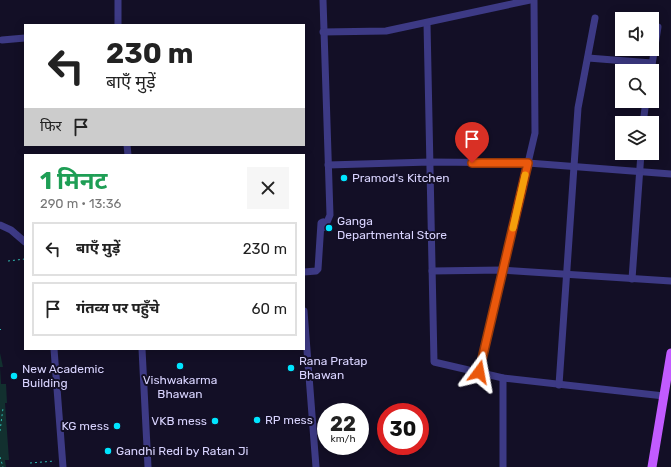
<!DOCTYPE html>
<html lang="hi">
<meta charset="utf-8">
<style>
:root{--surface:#fff;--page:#f6f6f6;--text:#222;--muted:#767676;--line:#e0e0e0}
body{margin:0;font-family:Rubik,"Noto Sans Devanagari",sans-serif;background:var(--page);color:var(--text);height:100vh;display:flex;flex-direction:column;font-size:15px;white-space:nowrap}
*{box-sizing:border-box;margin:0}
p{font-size:13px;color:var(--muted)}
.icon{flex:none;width:22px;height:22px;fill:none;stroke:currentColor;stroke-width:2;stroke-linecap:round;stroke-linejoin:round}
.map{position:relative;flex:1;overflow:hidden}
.sheet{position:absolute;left:24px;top:154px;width:281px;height:196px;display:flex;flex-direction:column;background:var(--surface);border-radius:0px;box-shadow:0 2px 10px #0003}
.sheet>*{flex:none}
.top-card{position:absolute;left:24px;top:24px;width:281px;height:122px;border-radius:0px;box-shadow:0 2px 10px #0003;background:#fff;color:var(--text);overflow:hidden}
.controls{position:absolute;left:615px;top:12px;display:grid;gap:8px}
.controls a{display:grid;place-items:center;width:44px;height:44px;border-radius:0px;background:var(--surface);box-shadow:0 2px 10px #0003;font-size:20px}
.speed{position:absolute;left:317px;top:403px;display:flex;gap:8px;font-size:20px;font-weight:700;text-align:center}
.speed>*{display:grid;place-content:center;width:52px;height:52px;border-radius:50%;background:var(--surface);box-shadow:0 2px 10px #0003;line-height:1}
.speed small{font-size:10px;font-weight:400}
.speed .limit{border:6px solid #d22;background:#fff;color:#111}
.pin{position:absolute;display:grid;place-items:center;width:34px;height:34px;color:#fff;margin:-41px -17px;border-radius:50% 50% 50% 0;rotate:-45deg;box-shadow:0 0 4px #0007}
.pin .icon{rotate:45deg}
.me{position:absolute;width:44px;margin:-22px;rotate:13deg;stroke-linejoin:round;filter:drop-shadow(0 0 3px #0008)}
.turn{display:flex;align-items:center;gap:14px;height:84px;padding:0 16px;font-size:18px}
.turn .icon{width:52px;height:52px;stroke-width:2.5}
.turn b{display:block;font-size:28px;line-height:34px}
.then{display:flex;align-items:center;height:38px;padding:0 16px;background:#0003;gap:8px;font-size:15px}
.round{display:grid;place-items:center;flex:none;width:42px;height:42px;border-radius:0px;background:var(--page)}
.overview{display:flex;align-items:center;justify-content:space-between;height:68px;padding:0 16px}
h1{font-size:24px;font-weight:700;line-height:30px;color:#1e9e55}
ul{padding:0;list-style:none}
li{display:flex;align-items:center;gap:12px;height:54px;margin:0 8px 6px;padding:0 8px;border:2px solid var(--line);border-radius:0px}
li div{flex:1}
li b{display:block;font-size:15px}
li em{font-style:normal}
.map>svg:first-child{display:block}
.green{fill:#12302f}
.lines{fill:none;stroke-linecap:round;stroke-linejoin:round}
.path{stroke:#2fb8b0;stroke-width:1;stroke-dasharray:2 3;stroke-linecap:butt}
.minor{stroke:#3d3a85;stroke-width:7}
.major{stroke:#c25bff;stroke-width:9}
.route-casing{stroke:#983908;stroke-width:10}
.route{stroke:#ea580c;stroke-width:7}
.slow{stroke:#f59e0b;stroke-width:7}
.poi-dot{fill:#00e5ff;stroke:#130f26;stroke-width:1.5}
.labels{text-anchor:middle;stroke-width:4;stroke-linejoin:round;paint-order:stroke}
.poi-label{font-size:12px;fill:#d9d4ff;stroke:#130f26;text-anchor:start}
</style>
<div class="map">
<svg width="671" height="467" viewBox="0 0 671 467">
<rect width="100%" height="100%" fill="#130f26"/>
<polygon class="green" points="0,353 3,367 0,367 1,384 6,384 7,403 5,403 9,460 5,460 6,467 0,467"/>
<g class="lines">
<g class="path">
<polyline points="8,261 25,259"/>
<polyline points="0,330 1,329"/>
<polyline points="0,431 3,408"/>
<polyline points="0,457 3,467"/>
<polyline points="30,463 55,461"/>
</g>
<g class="minor">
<polyline points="118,0 118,25"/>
<polyline points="323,0 330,215 325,227"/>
<polyline points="427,23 434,362 503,378 664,396"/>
<polyline points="323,32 386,31 530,0"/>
<polyline points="2,40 25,38"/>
<polyline points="588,58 652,63"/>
<polyline points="651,71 658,27"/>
<polyline points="643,123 646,101"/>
<polyline points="127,145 128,155"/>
<polyline points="328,165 430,162 528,163 671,174"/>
<polyline points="0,225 11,230 25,242"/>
<polyline points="432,271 502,270 671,281"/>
<polyline points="304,272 316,271 318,269 321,223 323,222 325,227"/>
<polyline points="632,279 641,153"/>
<polyline points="304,311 316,467"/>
<polyline points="54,349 63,467"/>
<polyline points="142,349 148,467"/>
<polyline points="479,372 535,133 534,0"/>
<polyline points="559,385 578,108 595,18"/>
<polyline points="503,467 503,378"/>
</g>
<polyline class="major" points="652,467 671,353"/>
</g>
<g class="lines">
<defs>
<polyline id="route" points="472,163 528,163 479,372"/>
</defs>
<use href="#route" class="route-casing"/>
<use href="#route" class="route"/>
<polyline class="slow" points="513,228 525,175"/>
</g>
<g class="poi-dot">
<circle cx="344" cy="178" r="4"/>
<circle cx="329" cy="228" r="4"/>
<circle cx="180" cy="366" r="4"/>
<circle cx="291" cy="368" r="4"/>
<circle cx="14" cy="376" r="4"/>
<circle cx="257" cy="420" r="4"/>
<circle cx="215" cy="421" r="4"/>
<circle cx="117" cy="426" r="4"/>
<circle cx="108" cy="451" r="4"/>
</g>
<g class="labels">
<g class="poi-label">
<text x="352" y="182">Pramod's Kitchen</text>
<text x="337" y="225">Ganga<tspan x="337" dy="14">Departmental Store</tspan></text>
<text x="299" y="365">Rana Pratap<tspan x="299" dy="14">Bhawan</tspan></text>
<text x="22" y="373">New Academic<tspan x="22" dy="14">Building</tspan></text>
<text x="180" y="384" text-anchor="middle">Vishwakarma<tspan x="180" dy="14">Bhawan</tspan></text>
<text x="265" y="424">RP mess</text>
<text x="207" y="425" text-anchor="end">VKB mess</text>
<text x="109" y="430" text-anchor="end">KG mess</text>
<text x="116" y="455">Gandhi Redi by Ratan Ji</text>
</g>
</g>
</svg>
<div class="controls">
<a><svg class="icon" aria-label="sound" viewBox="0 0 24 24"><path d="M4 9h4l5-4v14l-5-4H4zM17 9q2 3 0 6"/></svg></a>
<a><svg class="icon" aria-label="search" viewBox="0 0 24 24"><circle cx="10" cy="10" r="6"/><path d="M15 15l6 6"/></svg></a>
<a><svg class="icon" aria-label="layers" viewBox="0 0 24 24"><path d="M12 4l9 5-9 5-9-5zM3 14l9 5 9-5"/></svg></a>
</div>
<div class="speed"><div>22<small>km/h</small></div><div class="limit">30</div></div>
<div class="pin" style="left:472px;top:163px;background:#d93025"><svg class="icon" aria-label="arrive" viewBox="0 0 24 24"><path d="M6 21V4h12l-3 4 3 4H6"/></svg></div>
<svg class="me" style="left:479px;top:372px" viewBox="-20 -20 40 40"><path d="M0-17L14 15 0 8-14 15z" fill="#ea580c" stroke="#fff" stroke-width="4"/></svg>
<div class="top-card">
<div class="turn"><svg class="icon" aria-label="left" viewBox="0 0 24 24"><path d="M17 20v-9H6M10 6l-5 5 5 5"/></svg><div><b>230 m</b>बाएँ मुड़ें</div></div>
<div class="then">फिर<svg class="icon" aria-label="arrive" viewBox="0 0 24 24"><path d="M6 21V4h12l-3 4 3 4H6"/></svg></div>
</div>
<section class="sheet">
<div class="overview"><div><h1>1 मिनट</h1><p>290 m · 13:36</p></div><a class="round"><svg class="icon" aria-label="close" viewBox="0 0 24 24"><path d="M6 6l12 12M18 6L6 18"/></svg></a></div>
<ul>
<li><svg class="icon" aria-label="left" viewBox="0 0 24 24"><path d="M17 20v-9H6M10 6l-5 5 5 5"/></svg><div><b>बाएँ मुड़ें</b></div><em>230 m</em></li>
<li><svg class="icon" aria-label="arrive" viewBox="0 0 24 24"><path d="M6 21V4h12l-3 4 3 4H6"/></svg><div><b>गंतव्य पर पहुँचे</b></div><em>60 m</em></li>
</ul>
</section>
</div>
